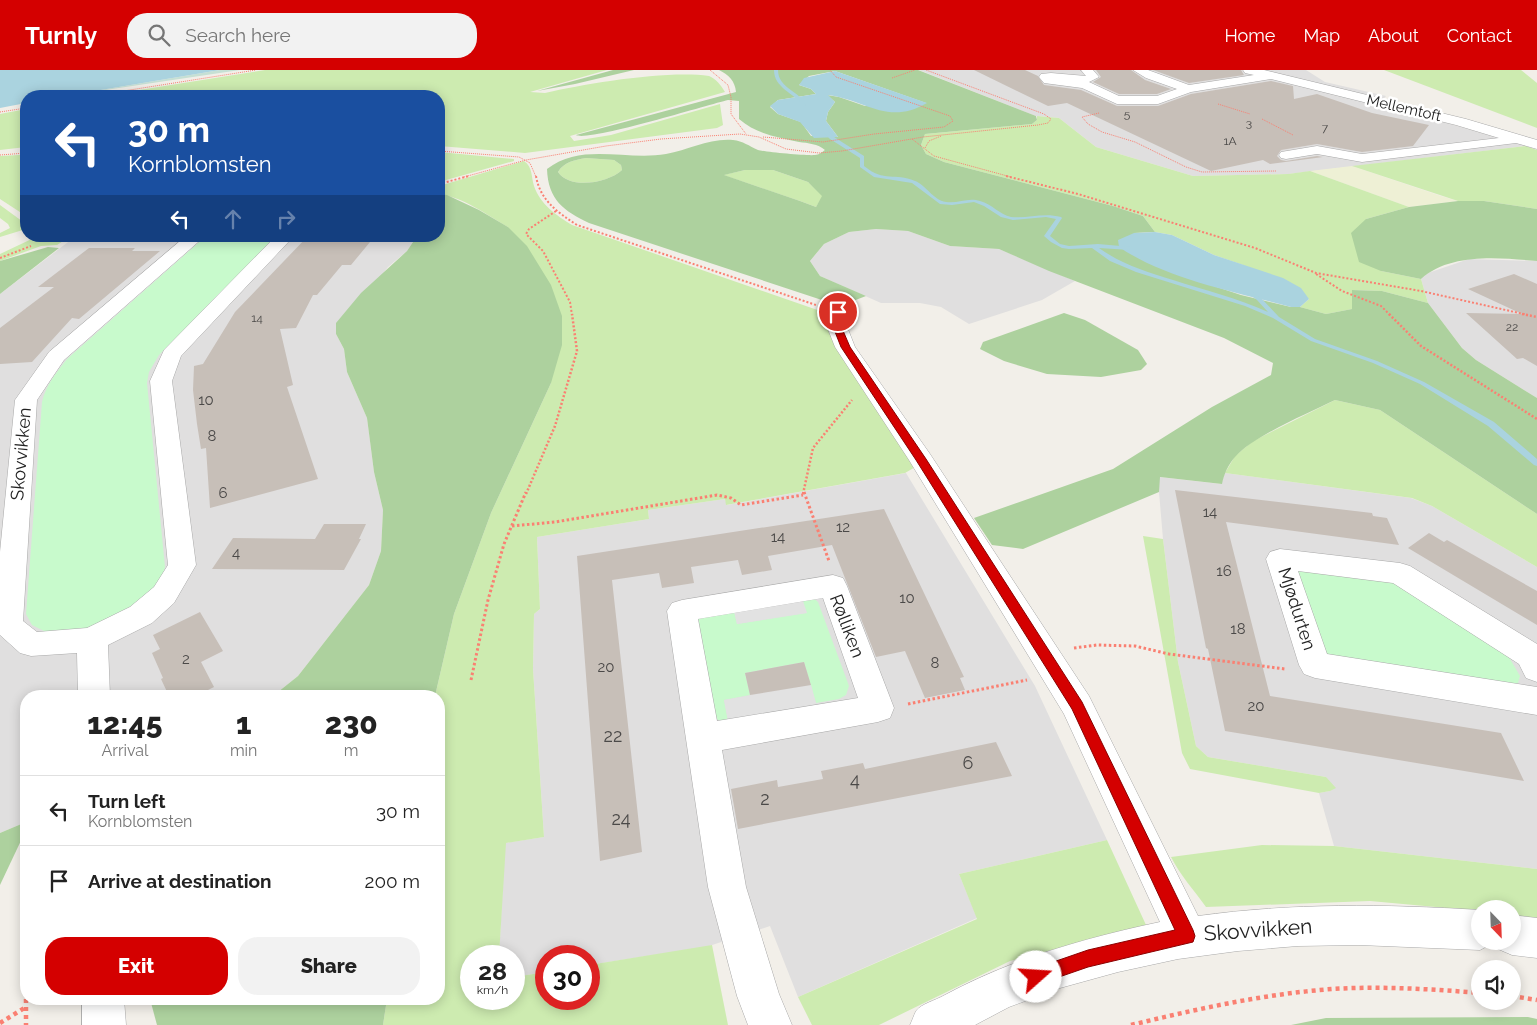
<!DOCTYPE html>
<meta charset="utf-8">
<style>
:root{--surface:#fff;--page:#f2f2f2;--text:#222;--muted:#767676;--line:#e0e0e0;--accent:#d40000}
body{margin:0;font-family:Raleway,sans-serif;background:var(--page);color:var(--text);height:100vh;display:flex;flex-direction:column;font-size:19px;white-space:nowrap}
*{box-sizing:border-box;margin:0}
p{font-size:16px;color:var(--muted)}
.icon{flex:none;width:28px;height:28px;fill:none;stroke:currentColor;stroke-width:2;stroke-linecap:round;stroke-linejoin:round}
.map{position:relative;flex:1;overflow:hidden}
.sheet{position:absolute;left:20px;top:620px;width:425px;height:315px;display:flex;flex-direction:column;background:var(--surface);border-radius:20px;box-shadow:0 2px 12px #0003}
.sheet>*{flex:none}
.hud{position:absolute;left:20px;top:20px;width:425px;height:152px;border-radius:20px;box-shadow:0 2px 12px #0003;background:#1a4fa0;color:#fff;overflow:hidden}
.needle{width:32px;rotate:157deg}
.controls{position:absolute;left:1471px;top:830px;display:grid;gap:10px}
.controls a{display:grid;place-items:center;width:50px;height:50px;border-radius:50%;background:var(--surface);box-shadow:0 2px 12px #0003;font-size:25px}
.speed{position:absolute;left:460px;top:875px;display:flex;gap:10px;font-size:25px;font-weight:700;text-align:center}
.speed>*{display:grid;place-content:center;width:65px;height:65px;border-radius:50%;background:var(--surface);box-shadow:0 2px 12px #0003;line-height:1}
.speed small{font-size:12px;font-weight:400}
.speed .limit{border:8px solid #d22;background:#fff;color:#111}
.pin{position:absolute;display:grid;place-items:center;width:42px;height:42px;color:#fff;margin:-21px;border:2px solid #fff;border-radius:50%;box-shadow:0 1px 5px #0007}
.me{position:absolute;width:55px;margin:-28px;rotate:71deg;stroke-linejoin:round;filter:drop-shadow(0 0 4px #0008)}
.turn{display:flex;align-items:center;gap:18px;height:105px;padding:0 25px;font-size:22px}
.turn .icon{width:65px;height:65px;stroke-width:2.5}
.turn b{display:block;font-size:35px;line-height:42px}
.lanes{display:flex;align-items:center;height:48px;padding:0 25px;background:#0003;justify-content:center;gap:25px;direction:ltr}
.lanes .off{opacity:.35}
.eta{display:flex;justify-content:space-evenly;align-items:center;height:85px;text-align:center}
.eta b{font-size:30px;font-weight:800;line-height:35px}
.button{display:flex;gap:10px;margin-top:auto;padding:10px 25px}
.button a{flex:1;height:58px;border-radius:20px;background:var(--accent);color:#fff;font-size:20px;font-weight:800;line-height:58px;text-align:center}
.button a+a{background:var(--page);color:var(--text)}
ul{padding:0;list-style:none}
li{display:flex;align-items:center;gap:15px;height:70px;padding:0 25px;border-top:1px solid var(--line)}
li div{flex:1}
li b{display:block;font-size:19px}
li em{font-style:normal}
header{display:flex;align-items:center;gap:30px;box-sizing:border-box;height:70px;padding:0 25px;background:var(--accent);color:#fff}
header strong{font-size:24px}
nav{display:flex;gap:28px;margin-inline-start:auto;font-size:18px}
.search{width:350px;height:45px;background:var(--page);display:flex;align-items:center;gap:12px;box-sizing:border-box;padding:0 18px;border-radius:20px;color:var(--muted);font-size:19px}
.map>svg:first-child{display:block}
.residential{fill:#e0dfdf}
.farmland{fill:#eef0d5}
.grass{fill:#cdebb0}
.forest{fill:#add19e;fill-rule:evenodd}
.wetland{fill:#c6e0d4}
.park{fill:#c8facc}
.parking{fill:#e2e2e2}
.water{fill:#aad3df}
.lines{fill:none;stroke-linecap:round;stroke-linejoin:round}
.stream{fill:#aad3df;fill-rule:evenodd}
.building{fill:#c7bfb8}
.minor-casing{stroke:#a9a9a9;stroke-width:1}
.path-far4{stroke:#fa8072;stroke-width:1;stroke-dasharray:1 1;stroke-linecap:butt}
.path-far3{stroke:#fa8072;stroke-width:2;stroke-dasharray:2 2;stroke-linecap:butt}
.path-far2{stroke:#fa8072;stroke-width:2.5;stroke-dasharray:2 2;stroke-linecap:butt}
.path-far1{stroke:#fa8072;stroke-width:3;stroke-dasharray:2.5 2.5;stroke-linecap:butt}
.path{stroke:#fa8072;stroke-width:4.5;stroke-dasharray:4 4;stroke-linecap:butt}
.minor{fill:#fff;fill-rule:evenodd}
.route{fill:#d40000;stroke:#8a0000}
.labels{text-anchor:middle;stroke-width:5;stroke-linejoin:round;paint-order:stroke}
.far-number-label{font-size:12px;fill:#4b4948}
.far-street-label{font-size:15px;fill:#222;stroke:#fff}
.number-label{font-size:15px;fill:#4b4948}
.street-label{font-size:18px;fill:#222;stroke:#fff}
.near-number-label{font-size:18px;fill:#4b4948}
.near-street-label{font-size:21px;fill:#222;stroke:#fff}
</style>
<header>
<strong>Turnly</strong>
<div class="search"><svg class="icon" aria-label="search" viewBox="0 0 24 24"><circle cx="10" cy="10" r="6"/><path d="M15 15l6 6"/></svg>Search here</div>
<nav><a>Home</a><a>Map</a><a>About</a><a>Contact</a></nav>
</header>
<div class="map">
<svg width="1537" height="955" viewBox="0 0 1537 955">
<rect width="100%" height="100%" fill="#f2efe9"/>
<g class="residential">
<polygon points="919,0 1306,0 1325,12 1386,26 1377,36 1427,47 1526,76 1288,104 1193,106 1096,77 1059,48 1036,46"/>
<polygon points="876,159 908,161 950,176 999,179 1075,211 1042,230 969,254 941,237 920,233 881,233 820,206 810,191 824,174 849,162"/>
<polygon points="76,166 417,166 407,181 388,197 336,264 344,279 347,302 367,348 374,402 383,440 381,481 369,515 298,606 273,626 26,626 26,752 0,763 0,224"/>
<polygon points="1469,189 1537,191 1537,328 1476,290 1462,278 1428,233 1421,209 1428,203"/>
<polygon points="906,403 1035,616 1107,770 959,804 977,848 798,927 770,856 706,877 589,895 589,886 546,886 546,902 514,907 514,886 499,886 505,773 544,767 533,599 534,544 540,539 537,467 649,449 648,440 725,429 727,435"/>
<polygon points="1225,403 1411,428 1432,436 1537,497 1537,799 1334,776 1319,723 1330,721 1326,707 1208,687 1196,676 1178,592 1163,469 1159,422 1159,407 1221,414"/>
</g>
<polygon class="farmland" points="1352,96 1441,126 1458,131 1409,137 1310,101"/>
<g class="grass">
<path d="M 265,0 L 607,0 L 530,22 L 545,23 C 588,13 669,0 709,6 C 716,9 721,15 725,22 L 570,66 L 574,71 L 611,65 L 720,34 L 723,55 L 717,58 L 525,83 L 439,76 L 439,26 L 101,26 Z"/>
<polygon points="1384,0 1521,0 1537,13 1537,58"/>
<polygon points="26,39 26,77 0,80 0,44"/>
<polygon points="1037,46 1059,48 1096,77 1193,106 1288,104 1310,101 1409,137 1366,149 1381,201 1421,209 1428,233 1382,221 1353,220 1352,239 1326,244 1300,237 1309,229 1243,195 1214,185 1172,165 1155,162 1143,146 1113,136 944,92 926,84 921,75 925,64 1032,54 1037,50"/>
<polygon points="1526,76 1537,80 1537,139 1484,131 1458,131 1352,96"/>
<polygon points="439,82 514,89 514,91 439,112"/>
<polygon points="19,85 26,85 26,146 0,129 0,86"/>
<path d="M 586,88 L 614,90 L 621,95 L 622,100 C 608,113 570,120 558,102 C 564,92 574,90 586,88 Z"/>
<path d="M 524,91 C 533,97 531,107 534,116 C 540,134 557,146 572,155 L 829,244 L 917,396 L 905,403 L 726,435 L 725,429 L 648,440 L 649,449 L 537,467 L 540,539 L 534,544 L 533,599 L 544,767 L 506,773 L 499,886 L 471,886 L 471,929 L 514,929 L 514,907 L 546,902 L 546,929 L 589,929 L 589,895 L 712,875 L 728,955 L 383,955 L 387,929 L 439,929 L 439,626 L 435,626 L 454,544 L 491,443 L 551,313 L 508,157 C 487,145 463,127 439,124 L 439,116 Z"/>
<polygon points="745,100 773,100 808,112 823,126 816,137 800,131 723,105"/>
<polygon points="0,135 26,154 26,159 0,167 0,163 10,158 8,154 0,148"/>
<polygon points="38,166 71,166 57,175 41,176 0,191 0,184"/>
<polygon points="1335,330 1380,340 1537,444 1537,497 1432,436 1412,428 1225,403 1235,386 1253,371"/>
<polygon points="1143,466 1163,469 1178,592 1196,676 1208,687 1326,707 1336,718 1330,721 1319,723 1190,699 1182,683"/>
<polygon points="1107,770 1146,855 1010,891 879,955 812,955 798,927 977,849 959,804"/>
<path d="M 1262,775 L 1334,776 L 1537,799 L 1537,850 L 1513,846 L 1512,839 L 1480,839 L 1480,841 L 1370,831 L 1206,837 C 1194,820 1180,805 1171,787 Z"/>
</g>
<g class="forest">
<polygon points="613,0 634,0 575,14 537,21"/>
<path d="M 719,0 L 918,0 L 1036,46 L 1037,50 L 1032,54 L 925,64 L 921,75 L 926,84 L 944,92 L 1113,136 L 1143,146 L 1155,162 L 1134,163 L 1184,206 L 1241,225 L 1291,237 L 1300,237 L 1326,244 L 1352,239 L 1352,220 L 1382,221 L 1428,233 L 1462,278 L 1476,290 L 1537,328 L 1537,444 L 1380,340 L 1335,330 C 1309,343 1253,366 1235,387 C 1228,395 1224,404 1222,414 L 1160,407 L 1159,422 L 1023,479 L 992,475 L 974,448 L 1113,399 L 1212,337 L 1271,305 L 1273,293 L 1224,268 L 1049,201 L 999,179 L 950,176 L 908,161 L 876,159 L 849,162 L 824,174 L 810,191 L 820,206 L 866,226 L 840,236 L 589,153 C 564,141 548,130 547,99 C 581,72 626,91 666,84 C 689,80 709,68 733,70 C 743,71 749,76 758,80 C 764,82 808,86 815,85 C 819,85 822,82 825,80 C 818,74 808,73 799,72 C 777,67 756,64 739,49 L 739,31 L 728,30 C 707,35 588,72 576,65 L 736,22 C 735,11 729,5 719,0 ZM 835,1 L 926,33 L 865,36 L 839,27 L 827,25 L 835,32 L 828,42 L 826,51 L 838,67 L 811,66 L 801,52 L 778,44 L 770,37 L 778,30 L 816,24 L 811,19 L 799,15 L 809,6 ZM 586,88 L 614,90 L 621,95 L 622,100 C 608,113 570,120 558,102 C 564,92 574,90 586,88 ZM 745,100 L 773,100 L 808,112 L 822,126 L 816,137 L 800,131 L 724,105 Z"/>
<polygon points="439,124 447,125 479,140 508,157 527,176 551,215 562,246 562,275 551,313 491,443 454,544 435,626 273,626 298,606 369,515 381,481 383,440 374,402 367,348 347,302 344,279 336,264 336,253 361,223 407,181 417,166 439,166"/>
<path d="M 1458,131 L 1484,131 L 1537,139 L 1537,191 C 1501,188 1451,182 1421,209 L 1381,201 L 1359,192 L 1351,163 L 1366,149 L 1409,137 Z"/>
<polygon points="48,177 59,178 0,224 0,191"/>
<polygon points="1064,243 1085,250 1138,280 1147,294 1141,300 1101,307 1047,304 1004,291 980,279 983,272"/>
<polygon points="26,752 26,760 0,815 0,763"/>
<polygon points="150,929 387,929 383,955 157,955"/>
<polygon points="1528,947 1537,949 1537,955 1291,955 1326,948"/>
</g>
<polygon class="wetland" points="220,0 240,0 65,26"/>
<g class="park">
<path d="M 206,166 L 277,166 L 159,285 L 149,302 L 147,313 L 165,497 L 162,508 L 149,527 L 87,560 L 50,564 L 32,555 L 26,544 L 42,332 C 46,315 56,303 67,289 Z"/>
<polygon points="1303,499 1396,513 1506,582 1520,606 1518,613 1514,615 1328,585 1320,578 1296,502"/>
<polygon points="801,525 810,525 818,532 849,616 846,625 839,629 816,633 804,592 745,603 750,625 724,630 728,651 722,652 709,645 692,556 702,541 733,537 737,554 806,543"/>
</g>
<g class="parking">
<polygon points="800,522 807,543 737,554 732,532"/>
<polygon points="811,615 820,648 728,651 724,630"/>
</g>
<g class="water">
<polygon points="0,0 220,0 65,26 26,26 26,33 0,38"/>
<path d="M 835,1 L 927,33 C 888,56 866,30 828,25 L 835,32 L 828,42 L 826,51 L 838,67 L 814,68 L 800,52 L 778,44 L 770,36 L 778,30 L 816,24 L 811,19 L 799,15 L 804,8 Z"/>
<path d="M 1155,162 L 1172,165 L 1214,185 L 1283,208 L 1301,218 L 1309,229 L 1300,237 L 1291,237 C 1236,222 1166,209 1119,177 L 1118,170 L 1134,163 Z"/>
</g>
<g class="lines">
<g class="stream">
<path d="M 774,0 L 778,0 C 778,19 801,21 806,36 L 804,36 C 794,23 774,18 774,0 Z"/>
<path d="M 823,60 L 827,60 L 834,67 L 864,86 L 864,96 C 885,113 894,102 915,111 C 926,115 933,130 946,132 C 958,134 968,127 980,131 C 992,134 1000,145 1011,147 C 1028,149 1043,142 1061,147 L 1062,148 L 1050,166 L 1060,174 L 1069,176 L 1098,174 L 1132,177 L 1132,179 L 1130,180 L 1099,178 C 1123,195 1145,201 1173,210 C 1204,220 1237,228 1268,242 L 1257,230 L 1246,222 L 1251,221 L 1261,228 L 1279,247 L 1315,269 L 1377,291 L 1424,312 L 1494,352 L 1537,389 L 1537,396 L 1534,395 L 1488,356 L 1420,314 L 1373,293 L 1311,271 L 1273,248 L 1245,236 L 1136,202 L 1110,191 L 1092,178 L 1069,179 L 1062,178 L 1051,172 L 1044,166 L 1056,149 L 1046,147 L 1013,150 L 1001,147 L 984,136 L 974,132 L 952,135 L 940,134 L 912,113 L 874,107 L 860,97 L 860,88 L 830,69 L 823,62 Z"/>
</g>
</g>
<g class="building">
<polygon points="974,0 1025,0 1038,6 1044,15 1081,20 1117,36 1158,36 1191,24 1271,11 1293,16 1294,29 1317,24 1372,43 1429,55 1413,76 1362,82 1317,74 1281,80 1277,86 1281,90 1286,91 1317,86 1323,87 1270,94 1263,90 1211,101 1067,33 1048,36"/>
<polygon points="1096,0 1131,0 1145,10 1171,19 1157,24 1119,24 1093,12 1101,7"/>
<polygon points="1153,0 1241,0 1244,5 1189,13"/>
<polygon points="308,166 375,166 351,195 342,195 317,225 313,225 296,258 280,259 293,315 287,317 318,409 210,438 206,378 201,379 197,354 193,320 194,296 203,294 235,242"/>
<polygon points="89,178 135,178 132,181 160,181 79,249 72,248 32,292 0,294 0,258 54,217 38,217"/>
<polygon points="1514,204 1537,214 1537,296 1523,288 1517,289 1466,243 1522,244 1468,219"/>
<polygon points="1175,420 1372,443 1373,446 1387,448 1399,475 1226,452 1270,626 1501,663 1524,711 1225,661 1208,579 1206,578"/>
<polygon points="884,439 964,607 960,608 965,620 925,628 905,581 876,587 832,475 768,486 772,500 742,505 738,490 691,497 694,513 662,518 659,503 612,510 642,782 600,791 577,486"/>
<polygon points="324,454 366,454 359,469 361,469 344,500 212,499 233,468 315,469"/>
<polygon points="1429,463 1444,472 1447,470 1537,521 1537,555 1408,478"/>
<polygon points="200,542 223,581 201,592 214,617 196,626 169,626 161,609 163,608 152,583 160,579 153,565"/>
<polygon points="804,592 811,615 750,625 745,603"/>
<polygon points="996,672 1012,706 738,759 731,719 777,710 778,717 823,709 821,701 863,693 865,699"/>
</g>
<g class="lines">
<defs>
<g id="minor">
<polygon points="1081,0 1093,0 1099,7 1089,12 1119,26 1157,26 1177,19 1146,8 1133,0 1148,0 1189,15 1254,5 1245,3 1243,0 1264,0 1466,49 1537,70 1537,79 1516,73 1362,92 1317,84 1286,89 1281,88 1279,85 1281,82 1317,76 1362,84 1499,68 1456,55 1271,9 1191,22 1158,34 1117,34 1082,18 1044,13 1039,7 1041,4 1051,3 1086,6"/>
<polygon points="186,166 205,166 64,290 37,330 23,551 37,562 87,558 130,537 154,517 168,495 150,311 164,280 276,166 294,166 181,286 172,311 196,495 174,533 152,553 108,575 110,626 78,626 77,583 31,586 20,583 0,565 0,482 15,330 49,282"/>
<path d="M 838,236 L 845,238 L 848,242 L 844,249 L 855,277 L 930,384 L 1089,626 L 1198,846 C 1292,833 1385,834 1480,840 L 1480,871 L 1512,871 L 1512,845 L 1537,848 L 1537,888 L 1512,885 L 1498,879 L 1495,872 L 1480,880 L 1359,875 L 1298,876 L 1238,881 L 1178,889 L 1118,902 L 1060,918 L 1009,937 L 975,955 L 910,955 C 912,951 914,945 916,941 C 921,934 936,930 943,926 C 1011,889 1085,868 1160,852 L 1064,644 L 909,390 L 835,277 L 824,249 L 831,238 Z"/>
<polygon points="1280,479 1400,493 1410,496 1537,574 1537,612 1526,608 1519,594 1393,513 1298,501 1327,584 1537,617 1537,645 1315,608 1304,604 1299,595 1266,489 1270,482"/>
<path d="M 833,505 L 843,508 L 847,516 L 894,638 L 890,648 L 878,652 L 722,680 L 746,817 L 779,924 L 792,955 L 748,955 L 737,926 L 708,817 L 667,541 L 672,533 L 682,530 ZM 823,528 L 858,628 L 717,651 L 698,549 Z"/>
<polygon points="82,929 124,929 126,955 82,955"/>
</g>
</defs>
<use href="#minor" class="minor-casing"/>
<g class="path-far4">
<polyline points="710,0 728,15 731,27 731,44 746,64"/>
<polyline points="892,8 915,0"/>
<polyline points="92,26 256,0"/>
<polyline points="1218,34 1250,44"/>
<polyline points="0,42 26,38"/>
<polyline points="1099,43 1082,47 1088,54 1102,62 1135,72 1186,97 1202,102 1276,101"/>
<polyline points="1262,49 1293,65"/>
<polyline points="763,67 823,72 874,64 944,57 953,51 950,46 836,7 830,0"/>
<polyline points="912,69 934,86 1011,107"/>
<polyline points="925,78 929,71 941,66"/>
<polyline points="439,81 519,87 530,93 536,107"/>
<polyline points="0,85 26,83"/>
<polyline points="464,107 526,90 606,76 661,69 740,64 759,67 786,79 819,83 842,81 923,67 1038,55 1048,53 1051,49 1044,44 926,0"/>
</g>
<g class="path-far3">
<path d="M 536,106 C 540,130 557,142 577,155 L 816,235"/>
<polyline points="1006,106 1078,124 1255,178 1316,203 1421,221 1528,245"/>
<polyline points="439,114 469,106"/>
<polyline points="556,141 529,159 526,164 543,181 570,232 572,245"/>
<polyline points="0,188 31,176"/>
<polyline points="1316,204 1342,221 1381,236 1390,245"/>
</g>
<g class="path-far2">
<polyline points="1389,244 1421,276 1537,349"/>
<polyline points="1522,244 1537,247"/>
<polyline points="526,424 555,356 577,281 572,244"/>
<polyline points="803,424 813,378 852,330"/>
</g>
<g class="path-far1">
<polyline points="804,422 829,491"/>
<polyline points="512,456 555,452 717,425 731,428 741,435 803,425"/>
<polyline points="1074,578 1097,575 1135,576 1169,584 1285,599"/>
<polyline points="471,610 488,530 504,474 526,422"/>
<polyline points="908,634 1027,610"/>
</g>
<g class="path">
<polyline points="26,801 26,914"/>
<polyline points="1512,926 1537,930"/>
<polyline points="26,929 26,955"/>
<polyline points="0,953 26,937"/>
<path d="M 1131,955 C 1197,939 1264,924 1332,919 C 1381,916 1431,919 1480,923"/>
</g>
<use href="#minor" class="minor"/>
</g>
<polygon class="route" points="838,240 842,242 838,249 850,277 926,389 1082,632 1193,860 1195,866 1193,872 1088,897 1036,915 1030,913 1028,907 1030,901 1036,898 1088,880 1175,860 1072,639 916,390 841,277 830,249 835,241"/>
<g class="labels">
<g class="far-number-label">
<text x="1127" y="48">5</text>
<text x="1249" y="57">3</text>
<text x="1325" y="62">7</text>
<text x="1230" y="75">1A</text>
<text x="257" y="252">14</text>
<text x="1512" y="261">22</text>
</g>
<g class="far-street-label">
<text transform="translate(1404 38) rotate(13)" y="5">Mellemtoft</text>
</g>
<g class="number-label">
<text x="206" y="335">10</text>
<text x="212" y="371">8</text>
<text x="223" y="428">6</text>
<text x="1210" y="447">14</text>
<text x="843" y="462">12</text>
<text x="778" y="472">14</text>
<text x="236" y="488">4</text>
<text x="1224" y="506">16</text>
<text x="907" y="533">10</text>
<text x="1238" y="564">18</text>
<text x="186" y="594">2</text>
<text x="935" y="598">8</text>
<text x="606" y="602">20</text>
<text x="1256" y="641">20</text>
</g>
<g class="street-label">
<text transform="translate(21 384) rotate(-85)" y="6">Skovvikken</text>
<text transform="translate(1297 539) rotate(72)" y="6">Mjødurten</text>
<text transform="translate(847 556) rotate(69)" y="6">Rølliken</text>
</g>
<g class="near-number-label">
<text x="613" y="672">22</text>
<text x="968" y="699">6</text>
<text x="855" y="716">4</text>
<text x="765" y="735">2</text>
<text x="621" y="755">24</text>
</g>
<g class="near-street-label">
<text transform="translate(1258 860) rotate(-4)" y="7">Skovvikken</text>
</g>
</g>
</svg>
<div class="controls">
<a><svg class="needle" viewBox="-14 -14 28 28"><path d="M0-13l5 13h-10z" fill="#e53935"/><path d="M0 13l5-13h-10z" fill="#767676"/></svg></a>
<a><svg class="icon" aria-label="sound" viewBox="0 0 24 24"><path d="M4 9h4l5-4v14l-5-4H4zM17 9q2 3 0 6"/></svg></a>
</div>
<div class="speed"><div>28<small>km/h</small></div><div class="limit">30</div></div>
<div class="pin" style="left:838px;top:242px;background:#d93025"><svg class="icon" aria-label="arrive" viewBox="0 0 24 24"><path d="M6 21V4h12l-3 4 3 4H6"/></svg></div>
<svg class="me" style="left:1036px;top:907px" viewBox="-20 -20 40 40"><circle r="19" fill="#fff"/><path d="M0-13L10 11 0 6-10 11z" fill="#d40000"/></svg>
<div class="hud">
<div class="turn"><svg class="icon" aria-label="left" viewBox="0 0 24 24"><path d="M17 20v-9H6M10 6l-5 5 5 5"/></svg><div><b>30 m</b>Kornblomsten</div></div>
<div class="lanes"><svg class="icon" aria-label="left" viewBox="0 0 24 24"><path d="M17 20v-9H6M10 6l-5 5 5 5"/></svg><svg class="icon off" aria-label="ahead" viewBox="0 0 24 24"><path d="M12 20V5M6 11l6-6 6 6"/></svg><svg class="icon off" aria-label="right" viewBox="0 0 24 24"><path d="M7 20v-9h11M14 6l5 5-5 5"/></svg></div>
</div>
<section class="sheet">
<div class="eta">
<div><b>12:45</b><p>Arrival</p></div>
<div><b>1</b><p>min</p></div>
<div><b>230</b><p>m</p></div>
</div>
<ul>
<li><svg class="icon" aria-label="left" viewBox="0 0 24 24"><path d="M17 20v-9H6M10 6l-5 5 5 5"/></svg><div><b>Turn left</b><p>Kornblomsten</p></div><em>30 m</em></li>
<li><svg class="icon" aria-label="arrive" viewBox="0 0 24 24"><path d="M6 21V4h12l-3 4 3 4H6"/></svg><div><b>Arrive at destination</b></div><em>200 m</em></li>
</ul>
<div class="button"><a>Exit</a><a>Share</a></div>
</section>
</div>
